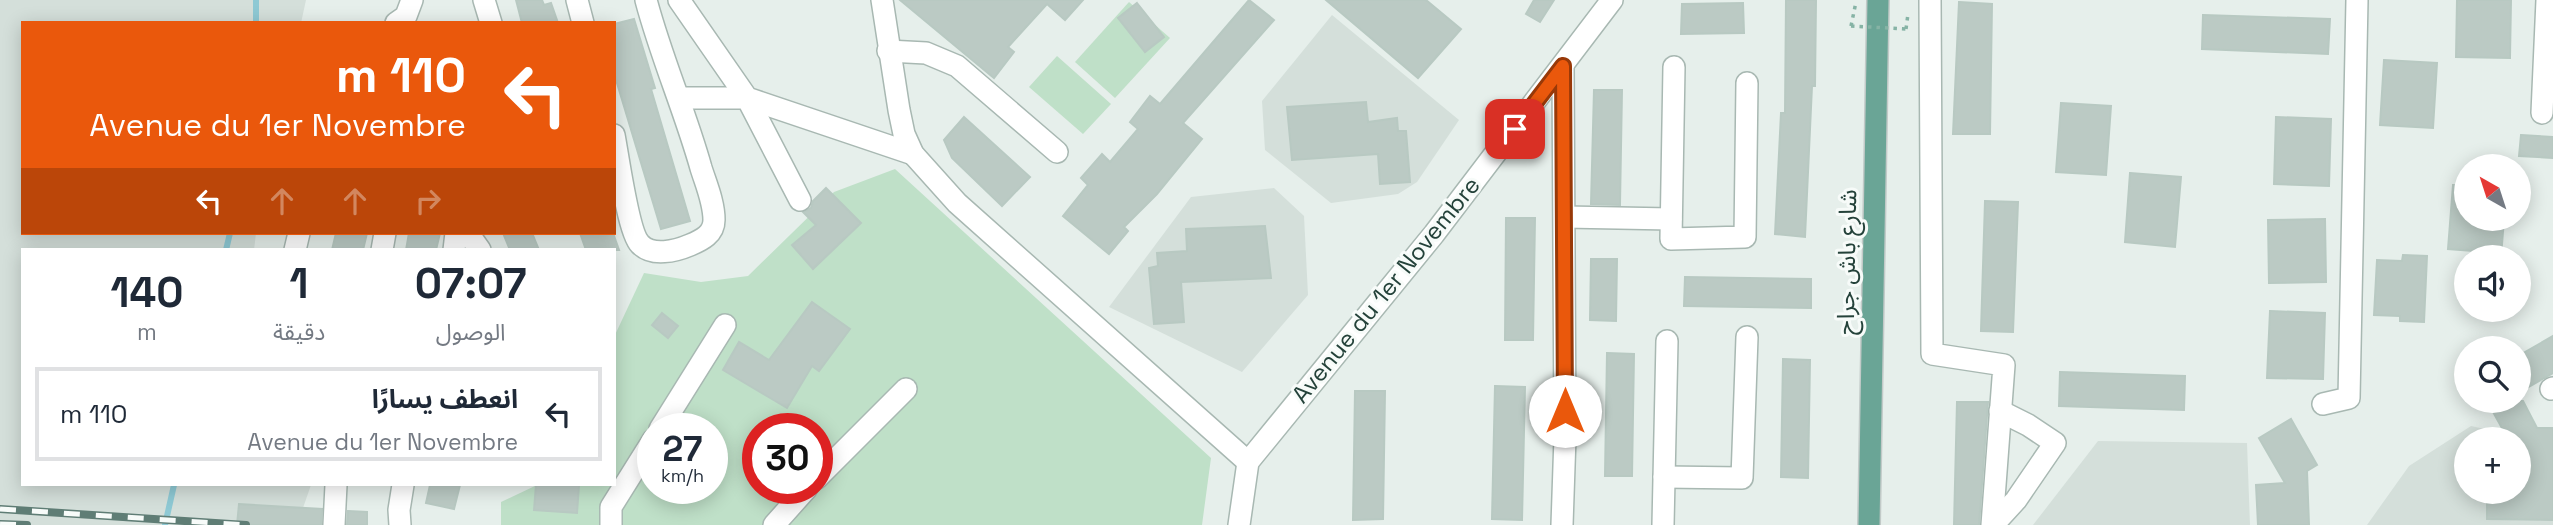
<!DOCTYPE html>
<html lang="ar">
<meta charset="utf-8">
<style>
:root{--surface:#fff;--page:#f6f6f7;--text:#1f2937;--muted:#747a83;--line:#e0e1e3}
body{margin:0;font-family:"Space Grotesk","Noto Sans Arabic",sans-serif;background:var(--page);color:var(--text);direction:rtl;height:100vh;display:flex;flex-direction:column;font-size:26px;white-space:nowrap}
*{box-sizing:border-box;margin:0}
p{font-size:23px;color:var(--muted)}
.icon{flex:none;width:38px;height:38px;fill:none;stroke:currentColor;stroke-width:2;stroke-linecap:round;stroke-linejoin:round}
.map{position:relative;flex:1;overflow:hidden;direction:ltr}
.panel{position:absolute;left:21px;top:248px;width:595px;height:238px;display:flex;flex-direction:column;background:var(--surface);border-radius:0px;box-shadow:0 4px 18px #0003;direction:rtl}
.panel>*{flex:none}
.top-card{position:absolute;left:21px;top:21px;width:595px;height:214px;border-radius:0px;box-shadow:0 4px 18px #0003;direction:rtl;background:#ea580c;color:#fff;overflow:hidden}
.needle{width:46px;rotate:321deg}
.buttons{position:absolute;left:2454px;top:154px;display:grid;gap:14px}
.buttons a{display:grid;place-items:center;width:77px;height:77px;border-radius:50%;background:var(--surface);box-shadow:0 4px 18px #0003;font-size:35px}
.speed{position:absolute;left:637px;top:413px;display:flex;gap:14px;font-size:35px;font-weight:700;text-align:center}
.speed>*{display:grid;place-content:center;width:91px;height:91px;border-radius:50%;background:var(--surface);box-shadow:0 4px 18px #0003;line-height:1}
.speed small{font-size:18px;font-weight:400}
.speed .limit{border:10px solid #d22;background:#fff;color:#111}
.pin{position:absolute;display:grid;place-items:center;width:60px;height:60px;color:#fff;margin:-30px;border-radius:14px;box-shadow:0 4px 10px #0006}
.me{position:absolute;width:77px;margin:-38px;rotate:0deg;stroke-linejoin:round;filter:drop-shadow(0 0 5px #0008)}
.turn{display:flex;align-items:center;gap:24px;height:147px;padding:0 35px;font-size:32px}
.turn .icon{width:91px;height:91px;stroke-width:2.5}
.turn b{display:block;font-size:49px;line-height:60px}
.lanes{display:flex;align-items:center;height:66px;padding:0 35px;background:#0003;justify-content:center;gap:35px;direction:ltr}
.lanes .off{opacity:.35}
.eta{display:flex;justify-content:space-evenly;align-items:center;height:119px;text-align:center}
.eta b{font-size:42px;font-weight:800;line-height:49px}
ul{padding:0;list-style:none}
li{display:flex;align-items:center;gap:21px;height:94px;margin:0 14px 10px;padding:0 21px;border:4px solid var(--line);border-radius:0px}
li div{flex:1}
li b{display:block;font-size:26px}
li em{font-style:normal}
.map>svg:first-child{display:block}
.built{fill:#d4dfda;fill-rule:evenodd}
.green{fill:#bfe0c8;fill-rule:evenodd}
.lines{fill:none;stroke-linecap:round;stroke-linejoin:round}
.stream{stroke:#8ec9d4;stroke-width:6}
.building{fill:#bbcac4;stroke:#b8c9c2;stroke-width:2}
.minor-casing{stroke:#a8b8b2;stroke-width:24}
.major-casing{stroke:#c2cac8;stroke-width:24}
.path{stroke:#86b3a5;stroke-width:3.5;stroke-dasharray:3.5 5;stroke-linecap:butt}
.minor{stroke:#fff;stroke-width:21}
.major{stroke:#6aa596;stroke-width:21}
.rail-casing{stroke:#5f7d75;stroke-width:8}
.rail{stroke:#f7fbf9;stroke-width:5;stroke-dasharray:16;stroke-linecap:butt}
.path-bridge{stroke:#86b3a5;stroke-width:3.5;stroke-dasharray:3.5 5;stroke-linecap:butt}
.route-casing{stroke:#983908;stroke-width:18}
.route{stroke:#ea580c;stroke-width:12}
.labels{text-anchor:middle;stroke-width:6;stroke-linejoin:round;paint-order:stroke}
.street-label{font-size:24px;fill:#24423a;stroke:#f7fbf9}
</style>
<div class="map">
<svg width="2553" height="525" viewBox="0 0 2553 525">
<rect width="100%" height="100%" fill="#e6efeb"/>
<g class="built">
<polygon points="0,0 306,0 301,23 23,23 23,233 256,233 254,250 23,250 23,485 311,485 297,525 0,525"/>
<polygon points="1332,15 1459,120 1417,182 1398,194 1331,203 1265,150 1262,101"/>
<polygon points="1274,188 1304,216 1308,295 1242,372 1109,307 1191,197"/>
<path d="M 2471,426 L 2489,430 L 2553,428 L 2553,525 L 2367,525 L 2409,466 ZM 2466,439 L 2518,439 L 2518,492 L 2466,492 Z"/>
<polygon points="2098,441 2247,443 2250,525 2033,525"/>
</g>
<g class="green">
<polygon points="1129,2 1170,38 1115,98 1075,62"/>
<polygon points="1057,56 1111,104 1083,134 1029,87"/>
<path d="M 895,169 L 1211,458 L 1202,525 L 501,525 L 501,502 L 537,485 L 614,485 L 614,337 L 644,273 L 701,282 L 748,276 L 834,192 ZM 653,429 L 712,429 L 712,488 L 653,488 ZM 758,429 L 817,429 L 817,488 L 758,488 Z"/>
</g>
<g class="lines">
<g class="stream">
<polyline points="256,23 256,0"/>
<polyline points="226,250 230,233"/>
<polyline points="165,525 174,485"/>
</g>
</g>
<g class="building">
<polygon points="516,0 542,0 544,5 551,3 558,23 522,23"/>
<polygon points="900,0 1083,0 1065,20 1047,4 1008,47 1014,52 994,78"/>
<polygon points="1249,0 1274,20 1183,123 1202,139 1157,194 1124,227 1128,231 1109,254 1063,216 1088,185 1081,178 1102,154 1110,162 1138,129 1130,122 1150,96 1160,104"/>
<polygon points="1326,0 1426,0 1461,29 1418,78"/>
<polygon points="1534,0 1554,0 1540,22 1526,14"/>
<polygon points="1786,0 1816,0 1815,86 1812,86 1805,237 1775,234 1781,113 1785,113"/>
<polygon points="2457,0 2511,0 2510,58 2456,57"/>
<polygon points="1959,2 1992,4 1990,134 1953,134"/>
<polygon points="1137,3 1164,37 1145,52 1118,18"/>
<polygon points="1743,3 1744,33 1681,34 1682,4"/>
<polygon points="2203,15 2330,19 2328,54 2202,49"/>
<polygon points="634,19 655,88 651,89 690,221 661,229 614,73 614,24"/>
<polygon points="2384,60 2437,63 2433,128 2380,125"/>
<polygon points="1594,90 1622,90 1620,205 1591,204"/>
<polygon points="1366,102 1368,122 1397,118 1398,131 1406,131 1410,182 1380,184 1378,154 1292,160 1287,107"/>
<polygon points="2061,103 2111,106 2106,175 2056,172"/>
<polygon points="964,117 1030,177 1002,206 952,158 944,140"/>
<polygon points="2276,117 2331,119 2329,186 2274,184"/>
<polygon points="2521,135 2553,137 2553,158 2519,156"/>
<polygon points="2130,173 2181,177 2175,247 2125,242"/>
<polygon points="2453,185 2466,185 2466,219 2504,219 2501,257 2473,257 2474,251 2448,249"/>
<polygon points="826,188 861,223 813,269 792,245 816,225 803,212 811,208 813,201"/>
<polygon points="1985,201 2018,202 2013,332 1981,331"/>
<polygon points="1506,218 1535,218 1533,340 1505,340"/>
<polygon points="2325,219 2326,282 2269,283 2268,220"/>
<polygon points="1265,226 1271,278 1181,282 1184,322 1154,324 1149,268 1158,266 1157,253 1187,251 1186,229"/>
<polygon points="336,233 367,233 363,250 332,250"/>
<polygon points="409,233 440,233 436,250 406,250"/>
<polygon points="503,233 532,233 539,250 510,250"/>
<polygon points="580,233 613,233 619,250 586,250"/>
<polygon points="2403,255 2427,256 2424,322 2400,321 2400,316 2374,315 2377,260 2402,261"/>
<polygon points="1591,259 1617,259 1616,321 1590,320"/>
<polygon points="1685,277 1811,279 1811,308 1684,306"/>
<polygon points="812,302 850,329 819,371 812,366 787,408 723,370 739,342 769,360"/>
<polygon points="2270,311 2325,313 2323,379 2267,378"/>
<polygon points="662,313 678,326 668,338 652,325"/>
<polygon points="2553,336 2553,373 2518,393 2518,356"/>
<polygon points="1607,353 1634,354 1632,476 1605,476"/>
<polygon points="1783,359 1810,360 1808,478 1781,477"/>
<polygon points="2060,372 2185,376 2184,410 2059,406"/>
<polygon points="1495,386 1525,387 1522,520 1492,519"/>
<polygon points="1355,391 1385,391 1383,519 1353,520"/>
<polygon points="2487,401 2523,401 2537,428 2553,428 2553,520 2487,519 2487,492 2518,492 2518,439 2508,439"/>
<polygon points="1957,402 1988,402 1979,525 1954,525"/>
<polygon points="2291,419 2317,465 2307,471 2309,525 2258,525 2256,485 2285,483 2259,438"/>
<polygon points="430,485 460,485 454,509 426,503"/>
<polygon points="536,485 579,485 577,513 534,510"/>
<polygon points="239,504 322,509 321,525 237,525"/>
<polygon points="348,511 367,512 367,525 347,525"/>
</g>
<g class="lines">
<defs>
<g id="minor">
<polyline points="484,0 491,23"/>
<polyline points="577,0 583,23"/>
<polyline points="679,0 747,98 913,154"/>
<polyline points="882,0 899,110 904,134 913,154 957,203 1248,462"/>
<polyline points="1930,0 1932,354 2004,365 1992,525"/>
<polyline points="396,23 406,16 412,0"/>
<polyline points="888,51 926,53 957,66 1057,152"/>
<polyline points="1674,67 1671,239 1745,237 1747,83"/>
<polyline points="679,98 747,98 800,200"/>
<polyline points="2542,113 2547,0"/>
<path d="M 614,135 C 618,155 628,232 640,244 C 652,257 676,251 690,245 C 702,240 714,234 714,220 C 714,202 706,184 701,168 C 685,111 661,57 646,0"/>
<polyline points="1565,217 1671,219"/>
<polyline points="468,233 480,250"/>
<polyline points="295,250 299,233"/>
<polyline points="382,250 385,233"/>
<polyline points="454,250 456,233"/>
<polyline points="2551,389 2553,388"/>
<polyline points="2323,404 2349,398 2357,0"/>
<polyline points="660,429 725,325"/>
<polyline points="1664,477 1742,478 1747,337"/>
<polyline points="817,478 906,389"/>
<polyline points="334,525 336,485"/>
<polyline points="400,525 399,510 403,485"/>
<polyline points="611,525 611,507 653,440"/>
<polyline points="774,525 807,488"/>
<polyline points="1239,525 1248,462 1434,234 1612,0"/>
<polyline points="1562,525 1565,437 1563,66"/>
<polyline points="1663,525 1667,341"/>
<polyline points="1993,525 2016,500 2055,443 2028,425 2000,411"/>
</g>
<polyline id="major" points="1869,525 1878,0"/>
</defs>
<use href="#minor" class="minor-casing"/>
<use href="#major" class="major-casing"/>
<g class="path">
<polyline points="1851,26 1856,2"/>
<polyline points="1906,29 1908,14"/>
</g>
<use href="#minor" class="minor"/>
<use href="#major" class="major"/>
<defs>
<g id="rail">
<polyline points="0,509 246,525"/>
<polyline points="0,524 27,525"/>
</g>
</defs>
<use href="#rail" class="rail-casing"/>
<use href="#rail" class="rail"/>
<polyline class="path-bridge" points="1851,26 1906,29"/>
</g>
<g class="lines">
<defs>
<polyline id="route" points="1515,129 1563,66 1565,411"/>
</defs>
<use href="#route" class="route-casing"/>
<use href="#route" class="route"/>
</g>
<g class="labels">
<g class="street-label">
<text transform="translate(1847 262) rotate(-89)" y="8">شارع باش جراح</text>
<text transform="translate(1386 290) rotate(-51)" y="8">Avenue du 1er Novembre</text>
</g>
</g>
</svg>
<div class="buttons">
<a><svg class="needle" viewBox="-14 -14 28 28"><path d="M0-13l5 13h-10z" fill="#e53935"/><path d="M0 13l5-13h-10z" fill="#747a83"/></svg></a>
<a><svg class="icon" aria-label="sound" viewBox="0 0 24 24"><path d="M4 9h4l5-4v14l-5-4H4zM17 9q2 3 0 6"/></svg></a>
<a><svg class="icon" aria-label="search" viewBox="0 0 24 24"><circle cx="10" cy="10" r="6"/><path d="M15 15l6 6"/></svg></a>
<a>+</a>
</div>
<div class="speed"><div>27<small>km/h</small></div><div class="limit">30</div></div>
<div class="pin" style="left:1515px;top:129px;background:#d93025"><svg class="icon" aria-label="arrive" viewBox="0 0 24 24"><path d="M6 21V4h12l-3 4 3 4H6"/></svg></div>
<svg class="me" style="left:1565px;top:411px" viewBox="-20 -20 40 40"><circle r="19" fill="#fff"/><path d="M0-13L10 11 0 6-10 11z" fill="#ea580c"/></svg>
<div class="top-card">
<div class="turn"><svg class="icon" aria-label="left" viewBox="0 0 24 24"><path d="M17 20v-9H6M10 6l-5 5 5 5"/></svg><div><b>110 m</b>Avenue du 1er Novembre</div></div>
<div class="lanes"><svg class="icon" aria-label="left" viewBox="0 0 24 24"><path d="M17 20v-9H6M10 6l-5 5 5 5"/></svg><svg class="icon off" aria-label="ahead" viewBox="0 0 24 24"><path d="M12 20V5M6 11l6-6 6 6"/></svg><svg class="icon off" aria-label="ahead" viewBox="0 0 24 24"><path d="M12 20V5M6 11l6-6 6 6"/></svg><svg class="icon off" aria-label="right" viewBox="0 0 24 24"><path d="M7 20v-9h11M14 6l5 5-5 5"/></svg></div>
</div>
<section class="panel">
<div class="eta">
<div><b>07:07</b><p>الوصول</p></div>
<div><b>1</b><p>دقيقة</p></div>
<div><b>140</b><p>m</p></div>
</div>
<ul>
<li><svg class="icon" aria-label="left" viewBox="0 0 24 24"><path d="M17 20v-9H6M10 6l-5 5 5 5"/></svg><div><b>انعطف يسارًا</b><p>Avenue du 1er Novembre</p></div><em>110 m</em></li>
</ul>
</section>
</div>
